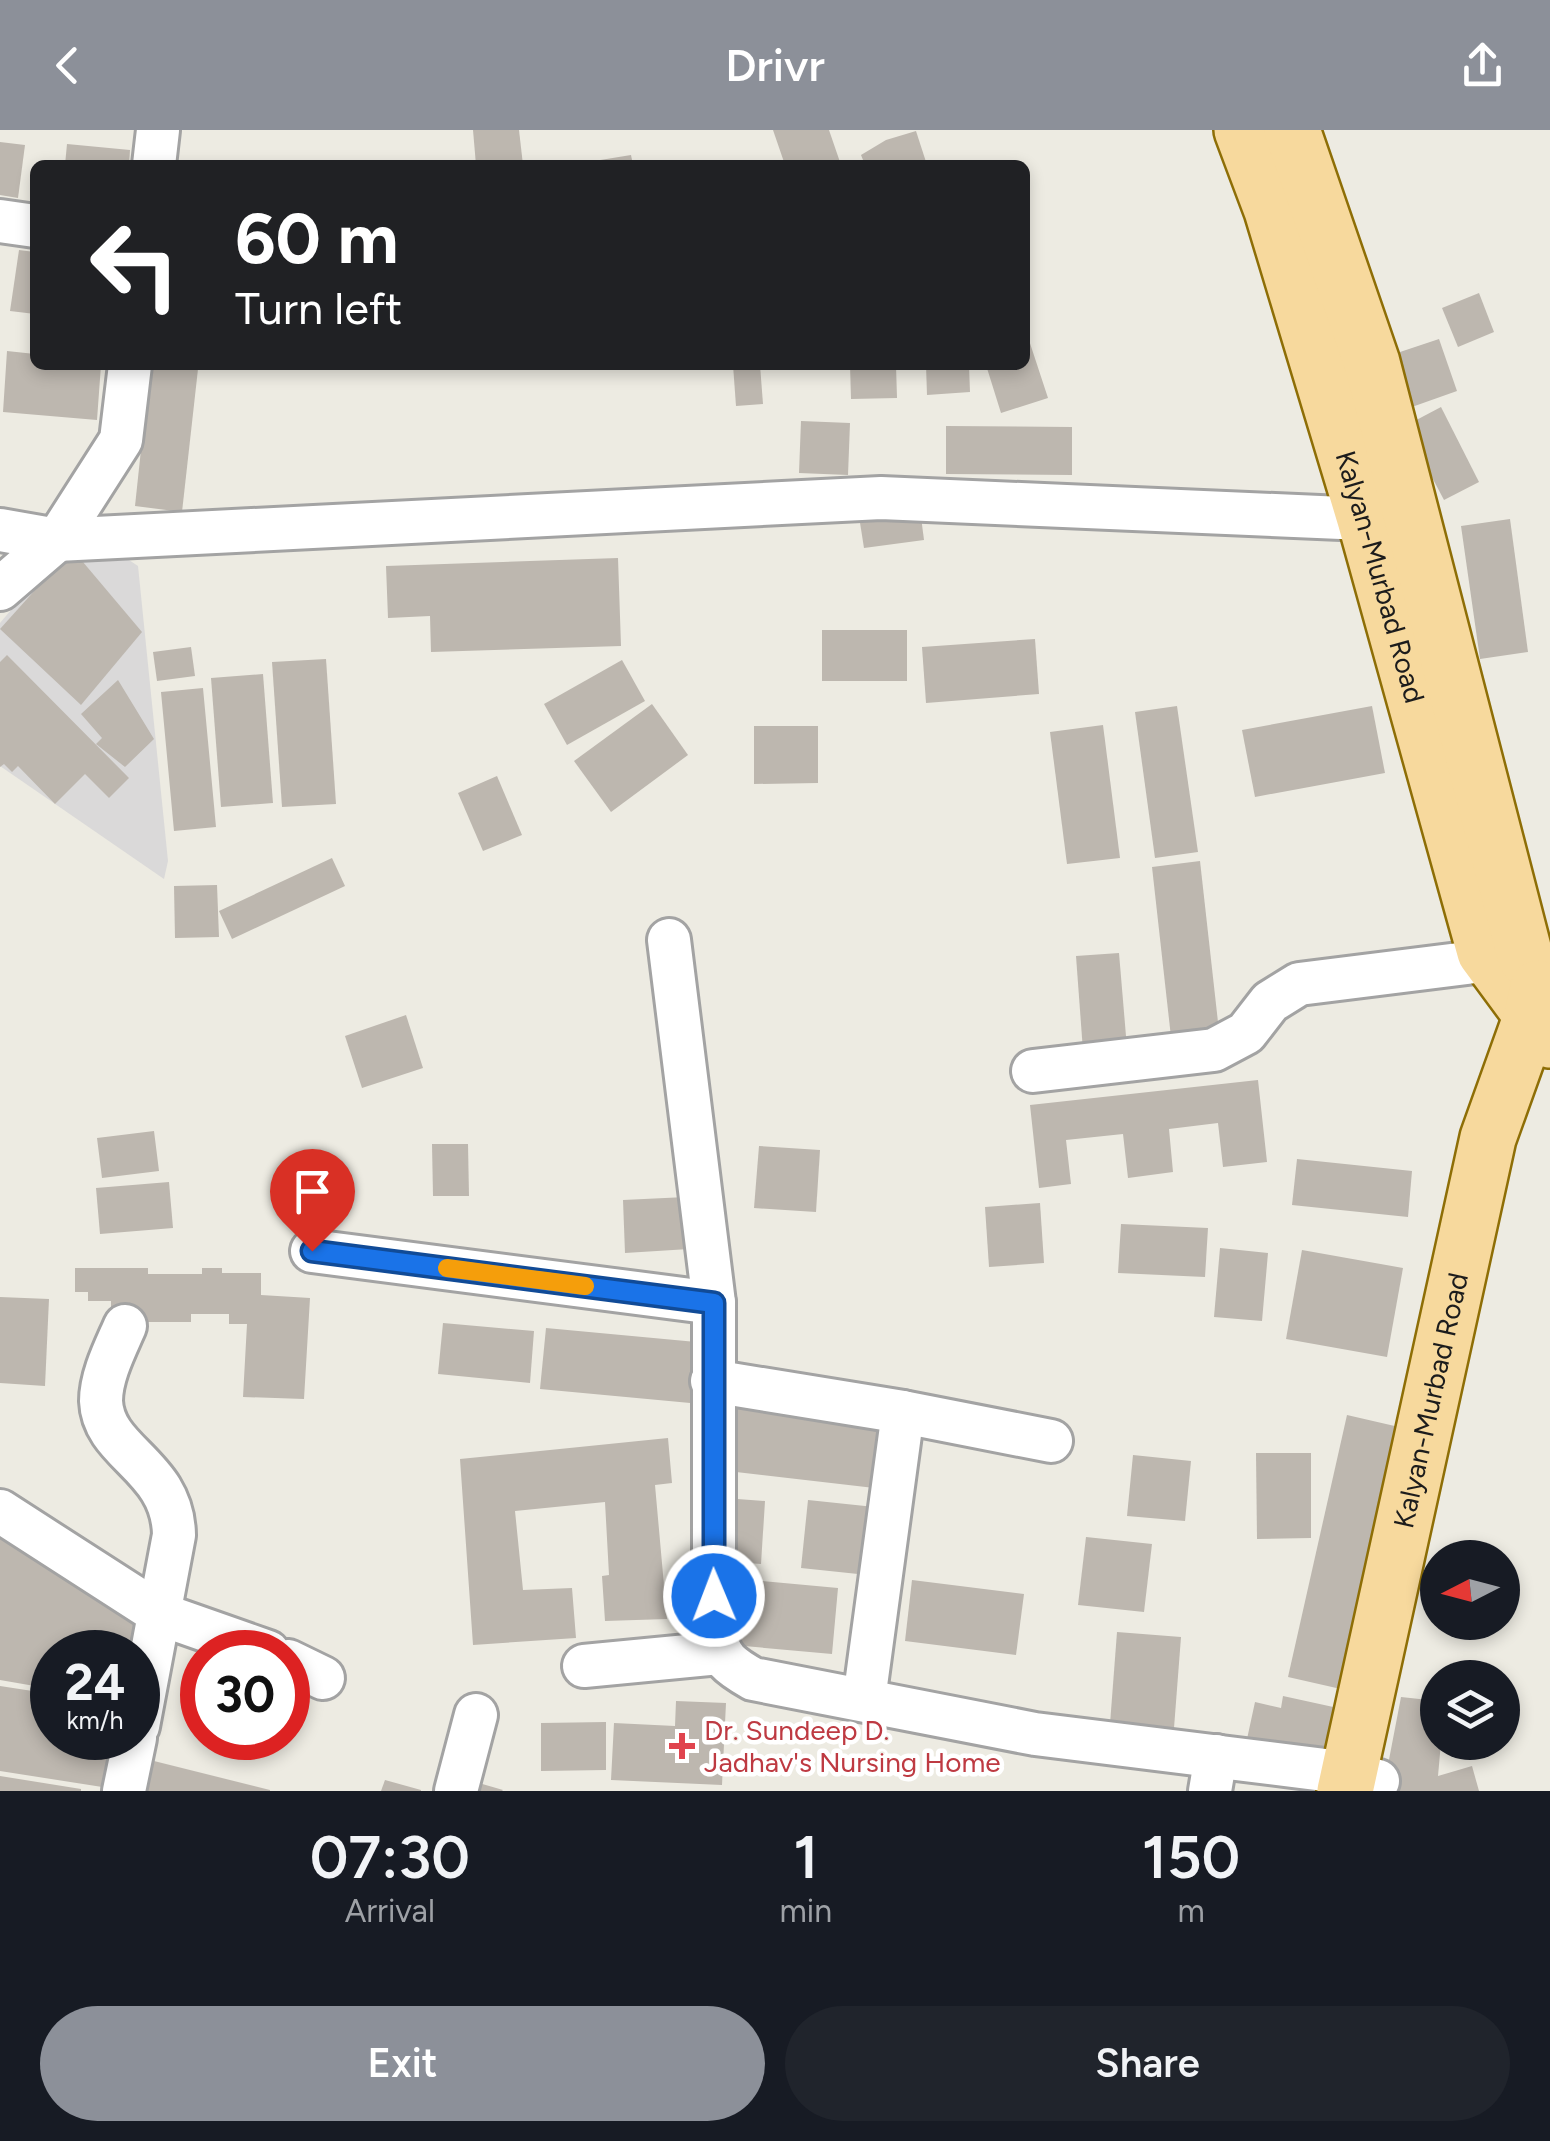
<!DOCTYPE html>
<style>
:root{--surface:#171b24;--page:#20242c;--text:#f1f3f6;--muted:#9ea1a6;--accent:#8c9099}
body{margin:0;font-family:Figtree,sans-serif;background:var(--page);color:var(--text);height:100vh;display:flex;flex-direction:column;font-size:38px;white-space:nowrap}
*{box-sizing:border-box;margin:0}
p{font-size:32px;color:var(--muted)}
.icon{flex:none;width:55px;height:55px;fill:none;stroke:currentColor;stroke-width:2;stroke-linecap:round;stroke-linejoin:round}
.map{position:relative;height:1661px;overflow:hidden}
.panel{display:flex;flex-direction:column;background:var(--surface);flex:1}
.panel>*{flex:none}
.guide{position:absolute;left:30px;top:30px;width:1000px;height:210px;border-radius:15px;box-shadow:0 5px 15px #0003;background:#202124;color:#fff;overflow:hidden}
.needle{width:65px;rotate:264deg}
.controls{position:absolute;left:1420px;top:1410px;display:grid;gap:20px}
.controls a{display:grid;place-items:center;width:100px;height:100px;border-radius:50%;background:var(--surface);box-shadow:0 5px 15px #0003;font-size:50px}
.speed{position:absolute;left:30px;top:1500px;display:flex;gap:20px;font-size:50px;font-weight:700;text-align:center}
.speed>*{display:grid;place-content:center;width:130px;height:130px;border-radius:50%;background:var(--surface);box-shadow:0 5px 15px #0003;line-height:1}
.speed small{font-size:25px;font-weight:400}
.speed .limit{border:15px solid #d22;background:#fff;color:#111}
.pin{position:absolute;display:grid;place-items:center;width:85px;height:85px;color:#fff;margin:-102px -42px;border-radius:50% 50% 50% 0;rotate:-45deg;box-shadow:0 0 10px #0007}
.pin .icon{rotate:45deg}
.me{position:absolute;width:110px;margin:-55px;rotate:359deg;stroke-linejoin:round;filter:drop-shadow(0 0 8px #0008)}
.turn{display:flex;align-items:center;gap:35px;height:210px;padding:0 40px;font-size:45px}
.turn .icon{width:130px;height:130px;stroke-width:2.5}
.turn b{display:block;font-size:70px;line-height:85px}
.eta{display:flex;justify-content:space-evenly;align-items:center;height:170px;text-align:center}
.eta b{font-size:60px;font-weight:600;line-height:70px}
.cta{display:flex;gap:20px;margin-top:auto;padding:20px 40px}
.cta a{flex:1;height:115px;border-radius:60px;background:var(--accent);color:#fff;font-size:40px;font-weight:600;line-height:115px;text-align:center}
.cta a+a{background:var(--page);color:var(--text)}
header{display:flex;justify-content:space-between;align-items:center;height:130px;padding:0 40px;background:var(--accent);color:#fff;font-size:45px;font-weight:600}
.map>svg:first-child{display:block}
.residential{fill:#dad9d9}
.building{fill:#bdb7af}
.lines{fill:none;stroke-linecap:round;stroke-linejoin:round}
.minor-casing{stroke:#a3a3a3;stroke-width:48}
.major-casing{stroke:#8e6e06;stroke-width:60}
.minor{stroke:#fff;stroke-width:42}
.major{stroke:#f7d99d;stroke-width:55}
.route-casing{stroke:#114b97;stroke-width:25}
.route{stroke:#1a73e8;stroke-width:18}
.slow{stroke:#f59e0b;stroke-width:18}
.health-dot{fill:#e0444e;stroke:#fff;stroke-width:4}
.labels{text-anchor:middle;stroke-width:9;stroke-linejoin:round;paint-order:stroke}
.street-label{font-size:28px;fill:#1c1c1c;stroke:#fff}
.health-label{font-size:28px;fill:#be3a42;stroke:#fff;text-anchor:start}
</style>
<header><svg class="icon" aria-label="back" viewBox="0 0 24 24"><path d="M15 5l-7 7 7 7"/></svg>Drivr<svg class="icon" aria-label="share" viewBox="0 0 24 24"><path d="M12 15V3M7 8l5-5 5 5M5 13v7h14v-7"/></svg></header>
<div class="map">
<svg width="1550" height="1661" viewBox="0 0 1550 1661">
<rect width="100%" height="100%" fill="#edebe2"/>
<polygon class="residential" points="68,413 103,413 138,436 168,731 164,749 0,636 0,493"/>
<g class="building">
<polygon points="473,0 519,0 523,35 476,35"/>
<polygon points="773,0 829,0 841,35 785,35"/>
<polygon points="916,1 927,35 865,35 861,25 886,10"/>
<polygon points="0,12 25,15 18,68 0,65"/>
<polygon points="67,14 130,20 129,35 65,35"/>
<polygon points="631,25 633,35 583,35 582,33"/>
<polygon points="19,120 35,122 35,184 10,181"/>
<polygon points="1479,163 1494,202 1458,217 1442,178"/>
<polygon points="1025,198 1048,268 1001,283 986,235 1025,235"/>
<polygon points="1439,209 1457,261 1409,278 1391,225"/>
<polygon points="7,221 35,224 35,235 101,235 97,290 3,282"/>
<polygon points="150,235 198,239 182,382 135,376"/>
<polygon points="733,235 760,235 763,274 736,276"/>
<polygon points="850,235 896,235 897,268 851,269"/>
<polygon points="926,235 969,235 970,262 927,265"/>
<polygon points="1441,277 1479,352 1444,370 1405,296"/>
<polygon points="801,291 850,293 848,345 799,343"/>
<polygon points="946,296 1072,297 1072,345 946,344"/>
<polygon points="919,371 924,410 864,418 858,380"/>
<polygon points="1510,389 1528,522 1480,529 1461,396"/>
<polygon points="72,419 142,502 81,575 0,499"/>
<polygon points="618,428 621,516 431,522 430,486 388,488 386,436"/>
<rect x="822" y="500" width="85" height="51"/>
<polygon points="1035,509 1039,564 926,573 922,517"/>
<polygon points="191,517 195,546 157,551 153,522"/>
<polygon points="7,525 129,648 109,668 85,644 55,674 18,636 12,642 4,634 0,637 0,532"/>
<polygon points="326,529 336,674 282,677 272,532"/>
<polygon points="622,530 645,571 567,615 544,574"/>
<polygon points="263,544 273,673 221,677 211,548"/>
<polygon points="118,550 154,609 125,637 96,614 102,608 81,584"/>
<polygon points="203,558 216,697 174,701 161,562"/>
<polygon points="652,574 688,625 611,682 574,631"/>
<polygon points="1177,576 1198,722 1155,728 1135,582"/>
<polygon points="1372,576 1385,643 1255,667 1242,600"/>
<polygon points="1103,595 1120,728 1067,734 1050,602"/>
<polygon points="754,596 818,596 818,653 754,654"/>
<polygon points="497,646 522,705 483,721 458,663"/>
<polygon points="332,728 345,756 232,809 219,781"/>
<polygon points="1200,731 1220,910 1172,916 1152,737"/>
<polygon points="217,755 219,807 175,808 174,756"/>
<polygon points="1119,823 1127,918 1083,921 1076,826"/>
<polygon points="406,885 423,938 362,958 345,906"/>
<polygon points="1258,950 1267,1032 1223,1037 1218,993 1169,999 1173,1042 1128,1048 1123,1004 1066,1010 1071,1054 1039,1058 1030,975"/>
<polygon points="154,1001 159,1041 102,1048 97,1008"/>
<polygon points="432,1014 468,1014 469,1066 433,1066"/>
<polygon points="759,1016 820,1020 816,1082 754,1078"/>
<polygon points="1297,1029 1412,1041 1408,1087 1292,1075"/>
<polygon points="169,1052 173,1098 100,1104 96,1058"/>
<polygon points="686,1067 689,1119 625,1123 623,1070"/>
<polygon points="1040,1073 1044,1133 989,1137 985,1077"/>
<polygon points="1121,1094 1208,1098 1205,1147 1118,1143"/>
<polygon points="1220,1118 1268,1123 1262,1191 1214,1187"/>
<polygon points="1302,1120 1403,1138 1387,1227 1286,1209"/>
<polygon points="75,1138 148,1138 148,1144 202,1144 202,1138 222,1138 222,1143 261,1143 261,1165 310,1168 304,1269 243,1267 247,1194 229,1194 229,1184 191,1184 191,1192 124,1192 111,1181 111,1171 88,1171 88,1162 75,1162"/>
<polygon points="0,1167 49,1169 45,1256 0,1253"/>
<polygon points="443,1193 534,1201 530,1253 438,1244"/>
<polygon points="546,1198 707,1213 701,1274 540,1259"/>
<polygon points="728,1268 891,1288 883,1359 719,1340"/>
<polygon points="1347,1285 1412,1300 1354,1562 1288,1547"/>
<polygon points="668,1308 672,1353 655,1355 667,1489 605,1491 602,1446 609,1445 605,1372 515,1381 523,1460 572,1458 576,1508 473,1515 460,1329"/>
<polygon points="1256,1323 1311,1323 1311,1408 1257,1409"/>
<polygon points="1133,1325 1191,1331 1185,1391 1127,1386"/>
<polygon points="724,1368 765,1371 761,1434 720,1431"/>
<polygon points="808,1370 884,1378 877,1446 801,1438"/>
<polygon points="0,1390 134,1487 133,1522 52,1522 52,1559 0,1550"/>
<polygon points="1086,1407 1152,1414 1144,1482 1078,1475"/>
<polygon points="728,1448 838,1458 832,1524 722,1514"/>
<polygon points="912,1450 1024,1464 1016,1525 905,1511"/>
<polygon points="1117,1502 1181,1507 1174,1598 1110,1594"/>
<polygon points="0,1556 52,1564 52,1608 124,1608 115,1659 0,1641"/>
<polygon points="1283,1566 1347,1580 1337,1629 1247,1609 1255,1572 1281,1578"/>
<polygon points="1401,1567 1438,1571 1438,1612 1441,1612 1438,1646 1472,1636 1479,1661 1383,1661"/>
<polygon points="676,1571 726,1573 722,1655 611,1650 614,1593 675,1596"/>
<polygon points="606,1592 606,1640 541,1641 541,1593"/>
<polygon points="138,1627 270,1660 270,1661 129,1661"/>
<polygon points="0,1646 81,1659 81,1661 0,1661"/>
<polygon points="385,1650 421,1660 421,1661 381,1661"/>
<polygon points="472,1651 503,1660 502,1661 470,1661"/>
</g>
<g class="lines">
<defs>
<g id="minor">
<polyline points="154,35 158,0"/>
<polyline points="0,91 35,96"/>
<polyline points="0,400 57,410 881,368 1365,389"/>
<polyline points="0,459 57,410 121,310 130,235"/>
<path d="M 669,810 L 714,1173 L 714,1502 C 720,1529 730,1536 753,1549 L 1035,1604 L 1349,1643 L 1378,1651"/>
<polyline points="1033,941 1214,920 1246,903 1270,872 1299,854 1515,827"/>
<polyline points="312,1121 714,1173"/>
<path d="M 125,1196 C 115,1219 101,1246 101,1271 C 103,1324 173,1335 174,1405 L 138,1596"/>
<polyline points="712,1251 903,1282 1051,1311"/>
<polyline points="0,1381 160,1484 268,1522"/>
<polyline points="288,1531 323,1548"/>
<polyline points="584,1536 719,1523"/>
<polyline points="864,1570 903,1282"/>
<polyline points="124,1661 135,1608"/>
<polyline points="456,1661 476,1585"/>
<polyline points="1210,1661 1216,1626"/>
</g>
<g id="major">
<path id="s1" d="M 1242,0 L 1272,80 L 1365,389 L 1485,822 L 1550,910"/>
<polyline points="1292,0 1372,233 1525,826 1530,832"/>
<path id="s2" d="M 1345,1661 L 1488,1008 L 1532,885 L 1538,858"/>
</g>
</defs>
<use href="#minor" class="minor-casing"/>
<use href="#major" class="major-casing"/>
<use href="#minor" class="minor"/>
<use href="#major" class="major"/>
</g>
<g class="lines">
<defs>
<polyline id="route" points="312,1121 714,1173 714,1466"/>
</defs>
<use href="#route" class="route-casing"/>
<use href="#route" class="route"/>
<polyline class="slow" points="447,1138 585,1156"/>
</g>
<path class="health-dot" d="M677 1601h10v10h10v10h-10v10h-10v-10h-10v-10h10z"/>
<g class="labels">
<g class="street-label">
<text dy="10" stroke="none"><textPath href="#s1" startOffset="468">Kalyan-Murbad Road</textPath></text>
<text dy="10" stroke="none"><textPath href="#s2" startOffset="400">Kalyan-Murbad Road</textPath></text>
</g>
<g class="health-label">
<text x="704" y="1610">Dr. Sundeep D.<tspan x="704" dy="32">Jadhav's Nursing Home</tspan></text>
</g>
</g>
</svg>
<div class="controls">
<a><svg class="needle" viewBox="-14 -14 28 28"><path d="M0-13l5 13h-10z" fill="#e53935"/><path d="M0 13l5-13h-10z" fill="#9ea1a6"/></svg></a>
<a><svg class="icon" aria-label="layers" viewBox="0 0 24 24"><path d="M12 4l9 5-9 5-9-5zM3 14l9 5 9-5"/></svg></a>
</div>
<div class="speed"><div>24<small>km/h</small></div><div class="limit">30</div></div>
<div class="pin" style="left:312px;top:1121px;background:#d93025"><svg class="icon" aria-label="arrive" viewBox="0 0 24 24"><path d="M6 21V4h12l-3 4 3 4H6"/></svg></div>
<svg class="me" style="left:714px;top:1466px" viewBox="-20 -20 40 40"><circle r="17" fill="#1a73e8" stroke="#fff" stroke-width="3"/><path d="M0-11L8 9 0 5-8 9z" fill="#fff"/></svg>
<div class="guide">
<div class="turn"><svg class="icon" aria-label="left" viewBox="0 0 24 24"><path d="M17 20v-9H6M10 6l-5 5 5 5"/></svg><div><b>60 m</b>Turn left</div></div>
</div>
</div>
<section class="panel">
<div class="eta">
<div><b>07:30</b><p>Arrival</p></div>
<div><b>1</b><p>min</p></div>
<div><b>150</b><p>m</p></div>
</div>
<div class="cta"><a>Exit</a><a>Share</a></div>
</section>
